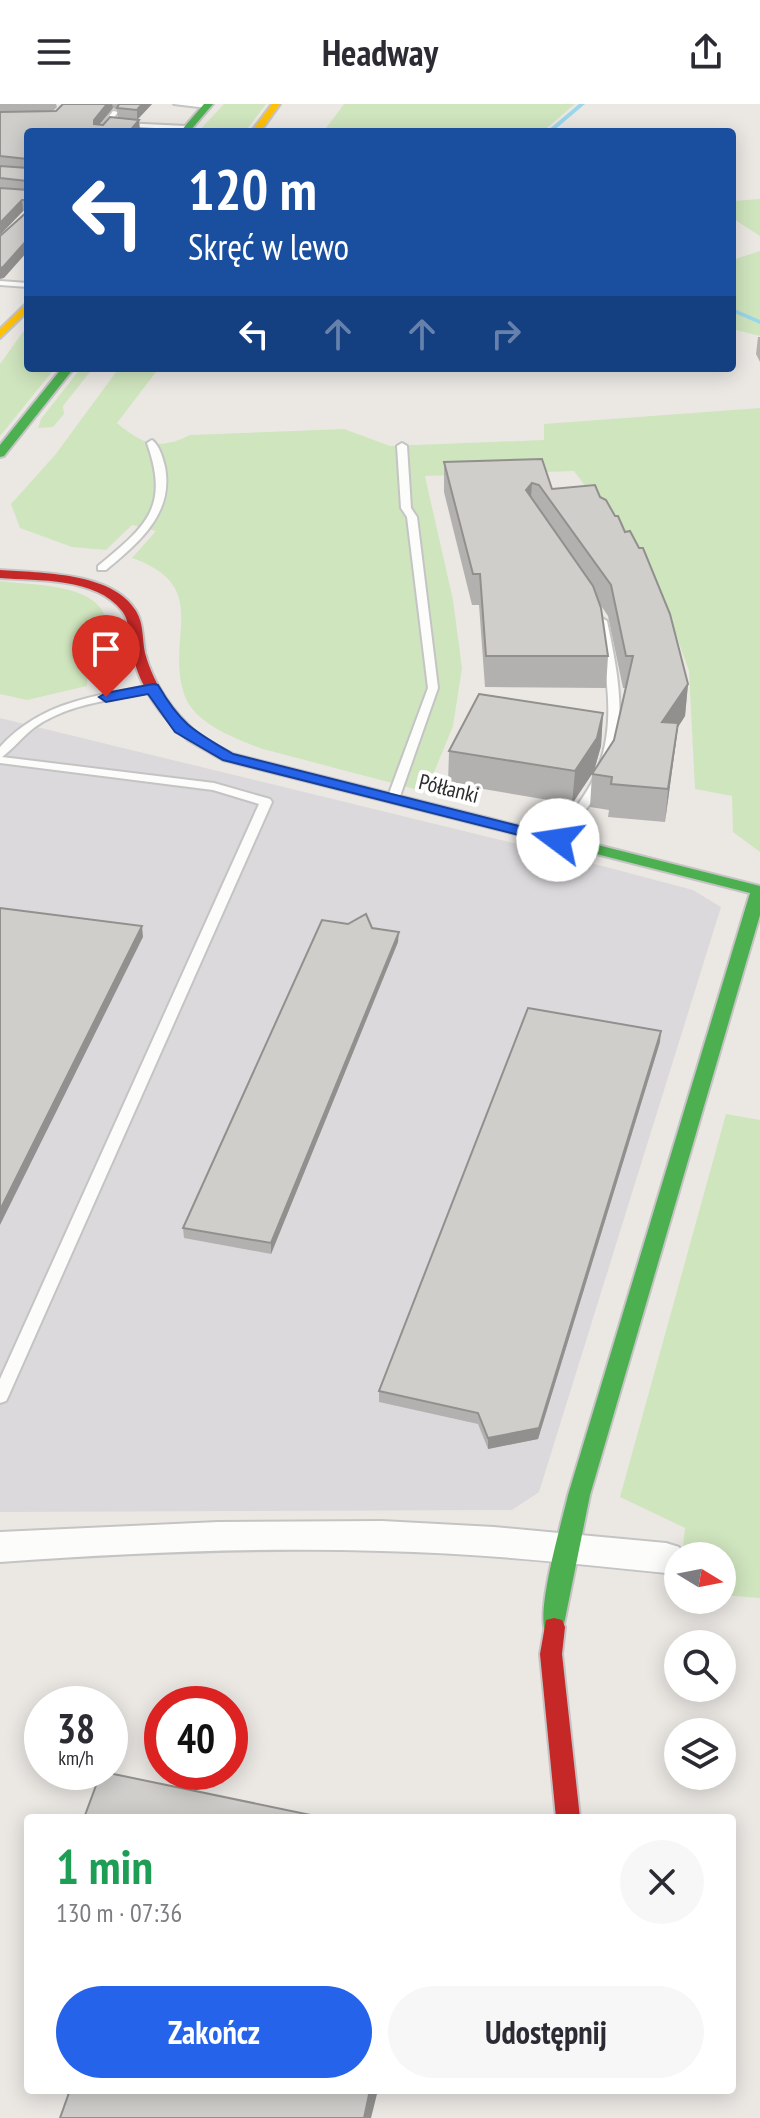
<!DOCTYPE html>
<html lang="pl">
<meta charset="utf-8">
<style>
:root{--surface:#fff;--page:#f7f7f7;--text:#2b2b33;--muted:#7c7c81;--accent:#2563eb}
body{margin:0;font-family:"PT Sans Narrow",sans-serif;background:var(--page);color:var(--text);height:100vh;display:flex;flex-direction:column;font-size:30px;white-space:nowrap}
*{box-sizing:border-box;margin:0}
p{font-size:26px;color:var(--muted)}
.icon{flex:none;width:44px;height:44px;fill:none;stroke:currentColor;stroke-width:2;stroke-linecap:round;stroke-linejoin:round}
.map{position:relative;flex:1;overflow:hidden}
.panel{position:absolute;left:24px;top:1710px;width:712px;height:280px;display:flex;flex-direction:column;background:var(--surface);border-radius:8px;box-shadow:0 4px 20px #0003}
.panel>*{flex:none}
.guide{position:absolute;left:24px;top:24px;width:712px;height:244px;border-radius:8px;box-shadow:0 4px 20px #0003;background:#1a4fa0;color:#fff;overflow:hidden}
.needle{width:52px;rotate:100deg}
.fabs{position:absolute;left:664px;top:1438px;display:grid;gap:16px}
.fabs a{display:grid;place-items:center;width:72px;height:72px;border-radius:50%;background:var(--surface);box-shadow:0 4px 20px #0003;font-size:40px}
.speed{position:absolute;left:24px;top:1582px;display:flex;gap:16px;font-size:40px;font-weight:700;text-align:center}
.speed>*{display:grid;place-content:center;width:104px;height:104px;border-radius:50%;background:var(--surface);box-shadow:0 4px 20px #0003;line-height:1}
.speed small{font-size:20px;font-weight:400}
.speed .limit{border:12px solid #d22;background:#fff;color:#111}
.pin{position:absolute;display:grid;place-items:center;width:68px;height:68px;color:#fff;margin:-82px -34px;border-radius:50% 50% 50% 0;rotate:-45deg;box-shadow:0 0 8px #0007}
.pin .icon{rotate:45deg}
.me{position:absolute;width:88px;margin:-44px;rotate:284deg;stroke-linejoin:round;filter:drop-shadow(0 0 6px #0008)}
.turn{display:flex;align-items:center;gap:28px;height:168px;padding:0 32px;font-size:36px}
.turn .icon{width:104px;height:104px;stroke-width:2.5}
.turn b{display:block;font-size:56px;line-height:68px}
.lanes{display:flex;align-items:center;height:76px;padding:0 32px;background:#0003;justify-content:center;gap:40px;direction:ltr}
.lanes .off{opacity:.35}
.round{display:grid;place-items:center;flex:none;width:84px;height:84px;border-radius:42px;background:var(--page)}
.head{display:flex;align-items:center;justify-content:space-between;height:136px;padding:0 32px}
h1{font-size:48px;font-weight:800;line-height:60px;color:#1e9e55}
.cta{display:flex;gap:16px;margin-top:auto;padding:16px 32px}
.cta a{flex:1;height:92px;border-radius:48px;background:var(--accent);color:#fff;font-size:32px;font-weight:800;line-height:92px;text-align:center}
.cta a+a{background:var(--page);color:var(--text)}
header{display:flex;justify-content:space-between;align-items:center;height:104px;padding:0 32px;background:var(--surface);font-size:36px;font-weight:800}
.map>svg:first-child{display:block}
.industrial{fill:#dbd9db}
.green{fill:#cfe5be}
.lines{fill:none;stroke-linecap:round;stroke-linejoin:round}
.stream{fill:#9ad7ea;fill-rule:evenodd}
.lane-casing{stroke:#c5c4c4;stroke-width:4}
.street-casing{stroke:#c5c4c4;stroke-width:4}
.fast-casing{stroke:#c5c4c4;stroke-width:4}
.slow-casing{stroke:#c5c4c4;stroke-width:4}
.jam-casing{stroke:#c5c4c4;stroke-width:4}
.lane{fill:#fcfcfb;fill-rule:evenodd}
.street{fill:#fcfcfb;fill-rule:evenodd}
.fast{fill:#4caf50;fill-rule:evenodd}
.slow{fill:#ffc107;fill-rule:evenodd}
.jam{fill:#c62828;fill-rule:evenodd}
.wall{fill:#b3b1af}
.shaded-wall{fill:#92908e}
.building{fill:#d0cecb;stroke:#92908e;stroke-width:2}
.route{fill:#2563eb;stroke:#184099;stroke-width:2}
.labels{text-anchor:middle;stroke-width:8;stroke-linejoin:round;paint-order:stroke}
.street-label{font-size:22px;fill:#2d2d2d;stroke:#fff}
</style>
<header><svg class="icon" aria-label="menu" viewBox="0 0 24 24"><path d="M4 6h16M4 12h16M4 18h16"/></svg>Headway<svg class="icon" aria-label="share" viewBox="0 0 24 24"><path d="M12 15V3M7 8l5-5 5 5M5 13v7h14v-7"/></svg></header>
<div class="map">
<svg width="760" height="2014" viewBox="0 0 760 2014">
<rect width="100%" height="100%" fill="#ebe8e4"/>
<polygon class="industrial" points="0,614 546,747 693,786 721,803 539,1388 512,1406 0,1408"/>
<g class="green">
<polygon points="224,0 266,0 245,28 198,28"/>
<polygon points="344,0 575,0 542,28 323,28"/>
<polygon points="760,95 760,132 732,114 732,97"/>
<polygon points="760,147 760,232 732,225 732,156"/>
<polygon points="28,221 28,264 55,264 0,332 0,260"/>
<polygon points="81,264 93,264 63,302 64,310 53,323 38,324 41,315"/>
<path d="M 119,264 L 159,264 L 117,319 C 142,340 158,347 190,331 L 344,325 L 390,342 L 544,336 L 544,320 L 760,304 L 760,748 L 733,728 L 732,692 L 695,685 L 689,567 L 657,478 L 574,367 L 425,372 L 453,496 L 462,564 L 453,622 L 426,688 L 263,645 C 236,635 194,620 184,590 C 165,532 213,483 132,454 L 156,427 L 132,421 L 106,446 L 72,443 L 20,424 L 11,400 L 55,351 Z"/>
<path d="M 0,477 C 36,482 110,478 108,529 L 89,530 L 87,582 L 27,596 L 0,590 Z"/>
<polygon points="726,1010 760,1016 760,1494 722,1491 722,1452 682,1452 685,1424 620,1393"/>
</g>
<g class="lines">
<g class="stream">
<polygon points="579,0 585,0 552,28 546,28"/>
<polygon points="732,204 760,216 760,220 732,208"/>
</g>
<defs>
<g id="lane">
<polygon points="174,0 207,0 210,2 207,4"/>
<polygon points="113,7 118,8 104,28 97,28"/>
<polygon points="122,19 187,22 190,24 187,26 124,22"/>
<polygon points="0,177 28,179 28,183 0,181"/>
<path d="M 152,336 C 159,341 163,354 165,363 C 174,410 138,439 106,466 L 98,466 L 98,462 C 146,422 170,404 147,339 Z"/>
<polygon points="402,339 407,342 411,404 417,413 438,584 399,695 393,699 387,695 428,584 407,413 401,404 397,342"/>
<path d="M 602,514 L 607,517 C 618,570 630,626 604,676 C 593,699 576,718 562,739 L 558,740 L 552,736 C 565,717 580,700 591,680 C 619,628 607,572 597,517 Z"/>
<path d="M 153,581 L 158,584 L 157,586 C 116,596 71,598 35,623 C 23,632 14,644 2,653 L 214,679 L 270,695 L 272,698 L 8,1293 L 6,1297 L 0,1299 L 0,1275 L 259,700 L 213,686 L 0,659 L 0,643 C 42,597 95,592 153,581 Z"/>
</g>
<path id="street" d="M 382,1417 L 494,1423 L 666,1439 L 679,1443 L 683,1452 L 678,1452 L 678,1465 L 666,1469 C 571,1459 477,1449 382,1447 C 254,1443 127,1449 0,1458 L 0,1428 L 218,1418 Z"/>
<g id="fast">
<polygon points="204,0 213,0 189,28 180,28"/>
<polygon points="62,264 74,264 4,352 0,353 0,341"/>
<path d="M 562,732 L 760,782 L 760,811 L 590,1391 L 562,1530 L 554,1532 L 546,1530 C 535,1508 562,1418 568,1391 L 750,789 L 557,740 L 554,737 L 557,734 Z"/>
</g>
<g id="slow">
<polygon points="272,0 280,0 260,28 251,28"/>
<polygon points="28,198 28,207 0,234 0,225"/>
<polygon points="193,629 233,650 567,734 570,737 562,742 223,656 188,636 188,630"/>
</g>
<g id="jam">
<path d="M 0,466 C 40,469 113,468 136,507 C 144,520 142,535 145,549 C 154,582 173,608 198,630 L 198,636 L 188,636 C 161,613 140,584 132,549 C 128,536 131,518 122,507 C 96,473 38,477 0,474 Z"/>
<polygon points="554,1514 562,1516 565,1523 562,1550 580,1714 556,1714 540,1550 546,1516"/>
</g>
</defs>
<use href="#lane" class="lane-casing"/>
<use href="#street" class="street-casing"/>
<use href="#fast" class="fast-casing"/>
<use href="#slow" class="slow-casing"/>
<use href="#jam" class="jam-casing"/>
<use href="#lane" class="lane"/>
<use href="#street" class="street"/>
<use href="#fast" class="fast"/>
<use href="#slow" class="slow"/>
<use href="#jam" class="jam"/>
</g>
<g class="wall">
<polygon points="0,0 56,0 57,3 53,7 0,8"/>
<polygon points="63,0 152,0 137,16 118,14 117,6 113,4 99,21 140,26 139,28 28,28 28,107 23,107 0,131 0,8 56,7"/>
<polygon points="758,233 760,233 760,258 756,250"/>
<polygon points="542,355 552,385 688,580 685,612 678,623 665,718 608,713 609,706 590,703 592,670 572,700 448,679 449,647 603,609 601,642 594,667 614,636 626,584 623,584 608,512 600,500 608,552 606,584 485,583 479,501 472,501 444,388 444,358"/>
<polygon points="372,824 398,838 271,1150 184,1134 183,1124"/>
<polygon points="660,938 538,1335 488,1345 478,1320 379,1298 379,1287"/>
</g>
<g class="shaded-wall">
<polygon points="107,0 112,0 113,4 95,26 94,16"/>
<polygon points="142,0 152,0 137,16 137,6"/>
<polygon points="139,16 140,26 139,28 129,28"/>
<polygon points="22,96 23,107 0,131 0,119"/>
<polygon points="28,135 28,147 4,174 0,175 0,164"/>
<polygon points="532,379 530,408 526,386"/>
<polygon points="688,580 685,612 678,623 665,718 668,685 662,618"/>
<polygon points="603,609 601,642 594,667 572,700 575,667"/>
<polygon points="142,822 143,833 0,1121 0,1106"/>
<polygon points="399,828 398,838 271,1150 271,1139"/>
<polygon points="661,927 660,938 538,1335 488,1345 488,1334"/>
<polygon points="370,1986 378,1986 371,2014 364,2014"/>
</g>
<g class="building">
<polygon points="63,0 107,0 94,16 94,20 103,21 110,13 139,16 129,28 28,28 28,59 27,55 0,52 0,8 56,7"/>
<polygon points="119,0 142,0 137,6 117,4"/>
<polygon points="0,62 28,64 28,81 27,77 0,74"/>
<polygon points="0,84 28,86 28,96 22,96 0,119"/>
<polygon points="28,107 28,135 3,163 0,164 0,132"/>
<polygon points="542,355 552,385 595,381 600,393 606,396 615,412 618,412 625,428 630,427 639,444 643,444 670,510 688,580 662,618 678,619 668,685 611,680 612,673 592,670 614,636 633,552 626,552 611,481 539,381 532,379 526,386 593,482 601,504 608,552 486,552 480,470 473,470 444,358"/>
<polygon points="479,590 603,609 597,634 575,667 449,647"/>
<polygon points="0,804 142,822 0,1106"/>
<polygon points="366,810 372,824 399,828 271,1139 183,1124 322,816 348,820"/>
<polygon points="528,904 661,927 539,1324 488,1334 478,1309 379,1287"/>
<polygon points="101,1668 104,1668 325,1714 84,1714"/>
<polygon points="70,1986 370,1986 364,2014 60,2014"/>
</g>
<path class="route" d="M 153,580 L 158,581 C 181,621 194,627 233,650 L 563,733 L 565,736 L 558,741 L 223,656 L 175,628 L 148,590 L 106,598 L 99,593 L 106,589 Z"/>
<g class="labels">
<g class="street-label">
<text transform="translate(449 684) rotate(14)" y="8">Półłanki</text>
</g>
</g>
</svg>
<div class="fabs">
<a><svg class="needle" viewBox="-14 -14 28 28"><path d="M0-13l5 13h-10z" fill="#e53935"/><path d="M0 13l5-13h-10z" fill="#7c7c81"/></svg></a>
<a><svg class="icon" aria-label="search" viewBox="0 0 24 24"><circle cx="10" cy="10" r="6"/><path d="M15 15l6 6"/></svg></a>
<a><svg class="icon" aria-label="layers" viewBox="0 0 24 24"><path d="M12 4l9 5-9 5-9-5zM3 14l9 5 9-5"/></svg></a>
</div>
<div class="speed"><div>38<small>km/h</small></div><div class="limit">40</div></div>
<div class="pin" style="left:106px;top:593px;background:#d93025"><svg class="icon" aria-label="arrive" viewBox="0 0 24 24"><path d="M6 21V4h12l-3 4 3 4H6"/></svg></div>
<svg class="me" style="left:558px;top:736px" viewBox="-20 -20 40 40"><circle r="19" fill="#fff"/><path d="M0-13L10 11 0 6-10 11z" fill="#2563eb"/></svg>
<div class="guide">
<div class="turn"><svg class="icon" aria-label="left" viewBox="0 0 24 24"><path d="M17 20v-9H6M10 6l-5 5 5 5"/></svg><div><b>120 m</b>Skręć w lewo</div></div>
<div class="lanes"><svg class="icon" aria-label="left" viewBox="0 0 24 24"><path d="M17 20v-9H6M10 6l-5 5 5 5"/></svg><svg class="icon off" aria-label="ahead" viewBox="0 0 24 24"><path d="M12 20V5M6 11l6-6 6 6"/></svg><svg class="icon off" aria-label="ahead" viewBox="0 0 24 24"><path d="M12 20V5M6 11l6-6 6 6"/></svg><svg class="icon off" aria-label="right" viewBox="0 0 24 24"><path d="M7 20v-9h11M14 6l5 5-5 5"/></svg></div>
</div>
<section class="panel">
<div class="head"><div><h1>1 min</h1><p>130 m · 07:36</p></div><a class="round"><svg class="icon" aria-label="close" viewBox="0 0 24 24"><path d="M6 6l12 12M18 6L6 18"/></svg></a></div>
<div class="cta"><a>Zakończ</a><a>Udostępnij</a></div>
</section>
</div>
